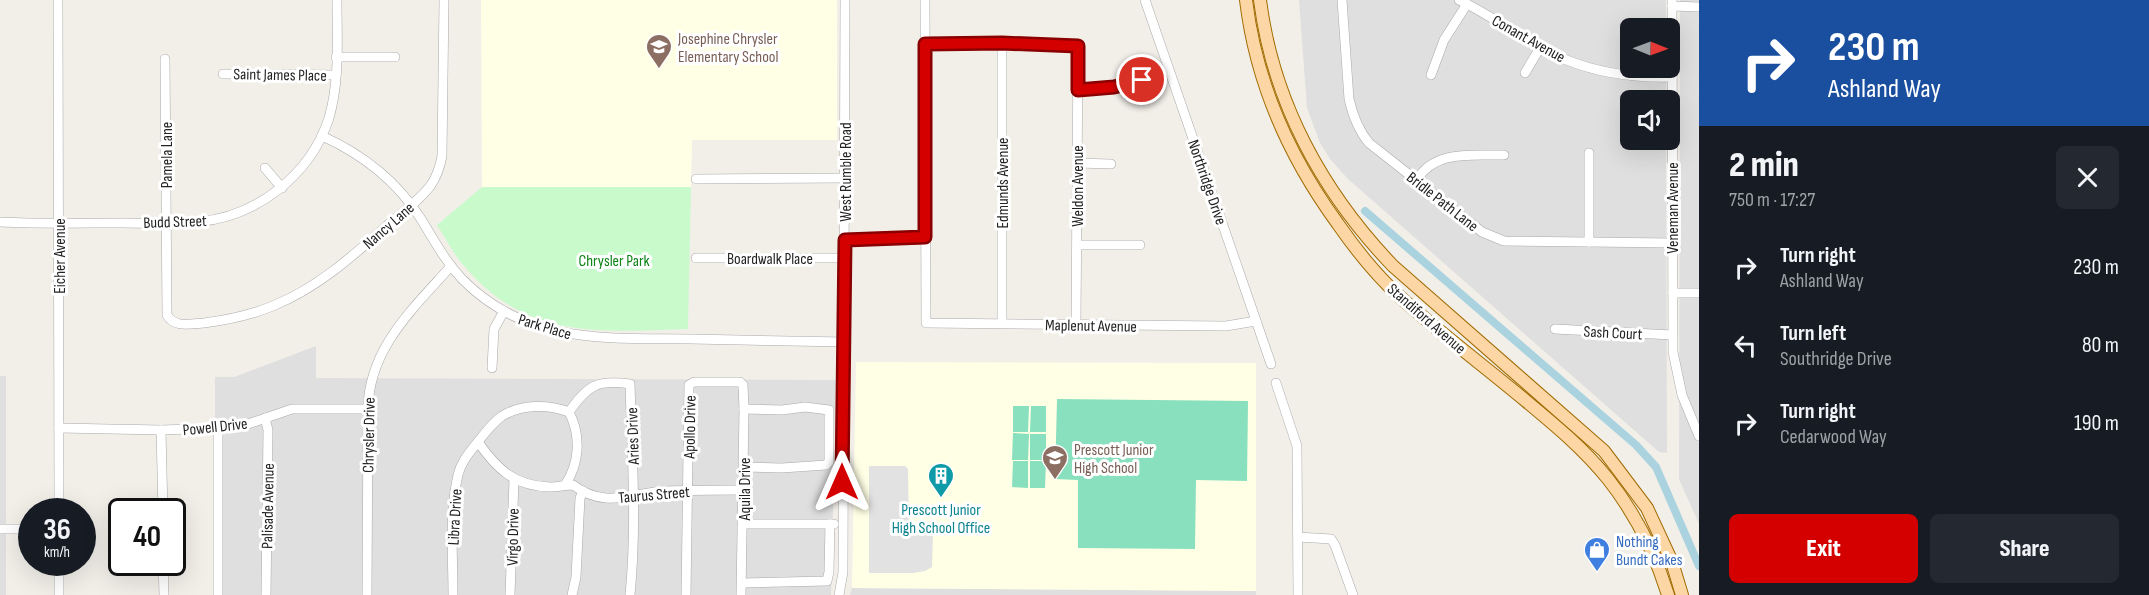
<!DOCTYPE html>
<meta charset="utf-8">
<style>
:root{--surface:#171b24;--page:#242831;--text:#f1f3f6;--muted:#9ea1a6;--accent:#d40000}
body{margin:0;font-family:"Sofia Sans Condensed",sans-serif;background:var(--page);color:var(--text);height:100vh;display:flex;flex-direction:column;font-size:22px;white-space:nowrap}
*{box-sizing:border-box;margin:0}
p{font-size:20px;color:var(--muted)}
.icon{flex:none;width:33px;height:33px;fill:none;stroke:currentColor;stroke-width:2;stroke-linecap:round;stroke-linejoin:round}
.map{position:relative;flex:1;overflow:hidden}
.details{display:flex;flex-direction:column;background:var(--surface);width:450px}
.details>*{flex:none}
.banner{background:#1a4fa0;color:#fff;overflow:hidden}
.needle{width:39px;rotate:91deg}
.buttons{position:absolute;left:1620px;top:18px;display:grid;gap:12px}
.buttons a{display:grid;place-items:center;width:60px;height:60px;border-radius:9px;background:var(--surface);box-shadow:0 6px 24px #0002;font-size:30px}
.speed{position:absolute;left:18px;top:498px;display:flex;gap:12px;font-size:30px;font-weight:700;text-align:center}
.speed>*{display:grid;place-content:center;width:78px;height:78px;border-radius:50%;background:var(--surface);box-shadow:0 6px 24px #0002;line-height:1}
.speed small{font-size:15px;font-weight:400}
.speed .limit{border:3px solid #111;border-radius:9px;background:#fff;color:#111}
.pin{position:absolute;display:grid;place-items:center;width:51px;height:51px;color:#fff;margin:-26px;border:3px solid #fff;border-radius:50%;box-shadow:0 2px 6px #0007}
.me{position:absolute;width:66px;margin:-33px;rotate:0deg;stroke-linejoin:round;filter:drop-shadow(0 0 4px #0008)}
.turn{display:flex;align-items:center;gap:21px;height:126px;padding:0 30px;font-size:27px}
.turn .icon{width:78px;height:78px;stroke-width:2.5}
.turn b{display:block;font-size:42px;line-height:51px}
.round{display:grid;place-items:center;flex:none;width:63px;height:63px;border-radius:9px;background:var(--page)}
.summary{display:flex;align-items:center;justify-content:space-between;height:102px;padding:0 30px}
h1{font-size:36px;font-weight:800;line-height:45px}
.action{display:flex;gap:12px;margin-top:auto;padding:12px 30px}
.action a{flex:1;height:69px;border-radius:9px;background:var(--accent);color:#fff;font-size:24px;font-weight:800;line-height:69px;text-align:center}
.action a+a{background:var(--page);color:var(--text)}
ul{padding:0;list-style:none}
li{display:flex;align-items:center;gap:18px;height:78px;padding:0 30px}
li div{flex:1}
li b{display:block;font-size:22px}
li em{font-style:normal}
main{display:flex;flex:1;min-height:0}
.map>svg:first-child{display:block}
.residential{fill:#e0dfdf}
.education{fill:#ffffe5}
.park{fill:#c8facc}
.pitch{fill:#88e0be}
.parking{fill:#e2e2e2}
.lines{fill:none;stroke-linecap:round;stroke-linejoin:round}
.canal{stroke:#aad3df;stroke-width:8}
.minor-casing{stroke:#a9a9a9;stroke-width:10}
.major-casing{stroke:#a06b00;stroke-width:14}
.minor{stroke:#fff;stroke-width:9}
.major{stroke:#fcd6a4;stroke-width:12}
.route-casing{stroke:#8a0000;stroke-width:15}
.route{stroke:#d40000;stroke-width:10}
.labels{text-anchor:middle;stroke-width:6;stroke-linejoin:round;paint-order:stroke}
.education-label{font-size:16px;fill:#785e54;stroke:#fff;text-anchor:start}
.street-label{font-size:16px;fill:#222;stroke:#fff}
.park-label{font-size:16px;fill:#0c8416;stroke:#fff}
.culture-label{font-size:16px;fill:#0d838f;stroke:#fff}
.shop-label{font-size:16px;fill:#366cbe;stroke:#fff;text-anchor:start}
</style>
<main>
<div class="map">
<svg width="1699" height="595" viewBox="0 0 1699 595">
<rect width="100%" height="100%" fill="#f2efe9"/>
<g class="residential">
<polygon points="1299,0 1666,0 1666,28 1630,28 1630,68 1666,68 1666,100 1630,100 1630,140 1666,140 1667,453 1659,452 1348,179 1330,159 1320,143 1307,108"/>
<polygon points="1680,0 1699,0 1699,524 1679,479"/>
<polygon points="316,346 316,378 836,380 831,595 215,595 215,377 234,377"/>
<rect x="0" y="376" width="6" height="219"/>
<polygon points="852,588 1256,591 1256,595 850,595"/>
</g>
<g class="education">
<polygon points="481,0 837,0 837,140 692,140 691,187 482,187"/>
<polygon points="856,362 1256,363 1256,591 852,588"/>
</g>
<path class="park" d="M 482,187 L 691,187 L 688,329 C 601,332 527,340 465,267 C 454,255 446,239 437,225 Z"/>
<g class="pitch">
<polygon points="1057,399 1248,401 1247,481 1196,480 1195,549 1078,548 1078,480 1055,479"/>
<polygon points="1013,406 1029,406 1028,432 1013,432"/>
<polygon points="1031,406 1046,406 1046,432 1030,432"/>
<polygon points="1013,433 1029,434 1028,460 1012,460"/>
<rect x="1030" y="434" width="16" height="26"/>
<polygon points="1013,461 1028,461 1028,488 1012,487"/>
<polygon points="1030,461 1046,461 1045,488 1030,488"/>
</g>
<polygon class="parking" points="869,466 905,466 908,469 909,528 914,533 933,533 932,567 925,571 913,573 869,573"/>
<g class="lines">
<polyline class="canal" points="1365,211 1636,445 1656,467 1699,566"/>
<defs>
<g id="minor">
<polyline points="58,0 59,512"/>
<polyline points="925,0 926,323 1226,326 1256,321"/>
<polyline points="1145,0 1271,364"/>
<path d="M 1342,0 L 1349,99 C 1353,116 1358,130 1369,143 L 1482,232 L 1504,241 L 1672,243"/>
<path d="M 1459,0 C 1495,17 1527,43 1564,59 C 1598,73 1636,78 1672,77"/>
<polyline points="1672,0 1673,352 1682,395 1699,436"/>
<polyline points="1672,6 1699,7"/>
<polyline points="925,44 1002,43 1078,46 1076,325"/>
<polyline points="336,57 395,57"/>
<path d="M 165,59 L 167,315 C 174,328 190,324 204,323 C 228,320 252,315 275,305 C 319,287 355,254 390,223 C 404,211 420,200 431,185 C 437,176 440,167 442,156 L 444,0"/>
<polyline points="1525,73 1541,46"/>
<polyline points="223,74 336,75"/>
<polyline points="1431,75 1444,40 1467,4"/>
<path d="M 1078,90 C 1111,89 1139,83 1168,68"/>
<path d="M 322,136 C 362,154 397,181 421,219 C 434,240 445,261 462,279 C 527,345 606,338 691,339 C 742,340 793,341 845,342"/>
<polyline points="1077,163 1111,164"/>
<polyline points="265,168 282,188"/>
<polyline points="696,179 845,178"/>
<path d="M 1416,181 C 1435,149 1472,156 1504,155"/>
<path d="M 0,222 C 41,224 82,223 123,223 C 148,223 172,225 197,222 C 256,217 310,176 329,118 C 340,80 337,39 337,0"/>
<polyline points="845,240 925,237"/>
<polyline points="1589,242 1589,153"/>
<polyline points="1077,245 1140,245"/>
<polyline points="696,258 845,258"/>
<polyline points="1673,293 1699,293"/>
<polyline points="1002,323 1002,43"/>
<polyline points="1555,329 1672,335"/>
<polyline points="492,368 494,329 504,311"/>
<polyline points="1276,383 1297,446 1298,595"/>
<polyline points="265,418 268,430 266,595"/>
<polyline points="59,428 161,430 223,428 248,424 292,409 368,409"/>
<polyline points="161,430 163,512"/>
<path d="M 478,442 C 497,469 514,486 550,487 C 558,487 565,485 573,485 C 606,510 633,492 667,491 C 692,490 717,490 742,490"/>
<polyline points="744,467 782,468 826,465 829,462 829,410 805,407 782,410 744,409"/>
<path d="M 565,485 C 580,463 581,435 569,412 C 587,386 597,379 630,384 C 632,454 637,525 630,595"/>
<polyline points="743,524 834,524"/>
<polyline points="0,529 32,529"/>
<polyline points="1298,537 1331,539 1335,545 1353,595"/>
<polyline points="59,562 59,595"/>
<polyline points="163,562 164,595"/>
<polyline points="742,583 827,581 829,572 830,524"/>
<polyline points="218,595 218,428"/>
<path d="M 367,595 L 368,409 C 369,348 413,309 451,266"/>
<path d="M 453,595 C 453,554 449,514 458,475 C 461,462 469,453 477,443 C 484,434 492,423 502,416 C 522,404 548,404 569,412"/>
<polyline points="510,595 514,479"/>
<polyline points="572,595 576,577 580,498 583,491"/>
<polyline points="686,595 689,385 694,382 740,382 743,385 744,409 741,595"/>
<polyline points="839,595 843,572 845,0"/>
</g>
<g id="major">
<path d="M 1246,0 C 1256,83 1289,157 1338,224 C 1356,250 1376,275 1400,297 C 1440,333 1484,366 1526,401 C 1555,425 1584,449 1608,479 C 1635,513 1655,553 1668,595"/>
<path d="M 1260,0 C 1273,102 1322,192 1393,266 L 1604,451 L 1647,508 L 1672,562 L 1682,595"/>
</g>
</defs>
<use href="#minor" class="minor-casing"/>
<use href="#major" class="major-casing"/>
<use href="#minor" class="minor"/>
<use href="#major" class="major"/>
</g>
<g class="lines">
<defs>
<polyline id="route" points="842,482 845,240 925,237 925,44 1002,43 1078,46 1078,90 1114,87 1142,80"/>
</defs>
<use href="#route" class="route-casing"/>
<use href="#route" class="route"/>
</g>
<defs>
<symbol id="school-pin" viewBox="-11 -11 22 30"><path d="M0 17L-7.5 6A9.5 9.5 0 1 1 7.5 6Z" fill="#8d6e63" stroke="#fff"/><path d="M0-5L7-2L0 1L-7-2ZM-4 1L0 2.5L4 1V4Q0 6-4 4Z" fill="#fff"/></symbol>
<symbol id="building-pin" viewBox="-11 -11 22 30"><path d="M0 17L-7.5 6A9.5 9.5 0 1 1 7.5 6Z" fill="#0f9aa8" stroke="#fff"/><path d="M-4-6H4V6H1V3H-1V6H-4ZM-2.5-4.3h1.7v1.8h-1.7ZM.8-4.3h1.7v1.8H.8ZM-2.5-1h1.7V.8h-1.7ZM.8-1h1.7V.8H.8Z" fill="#fff"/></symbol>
<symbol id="shop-pin" viewBox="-11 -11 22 30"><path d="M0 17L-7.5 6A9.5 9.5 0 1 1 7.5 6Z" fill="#3f7fe0" stroke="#fff"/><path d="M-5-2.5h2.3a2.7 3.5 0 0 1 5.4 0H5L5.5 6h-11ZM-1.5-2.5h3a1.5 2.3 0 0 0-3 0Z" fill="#fff"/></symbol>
</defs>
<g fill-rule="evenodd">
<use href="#school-pin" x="644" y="32" width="30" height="40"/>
<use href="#school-pin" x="1040" y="443" width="30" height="40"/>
<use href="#building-pin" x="926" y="461" width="30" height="40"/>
<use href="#shop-pin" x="1582" y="535" width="30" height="40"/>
</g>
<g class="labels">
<g class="education-label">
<text x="678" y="44">Josephine Chrysler<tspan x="678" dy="18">Elementary School</tspan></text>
<text x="1074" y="455">Prescott Junior<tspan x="1074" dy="18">High School</tspan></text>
</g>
<g class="street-label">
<text transform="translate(1529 38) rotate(29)" y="6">Conant Avenue</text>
<text transform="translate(280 74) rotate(1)" y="6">Saint James Place</text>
<text transform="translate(166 155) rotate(-90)" y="6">Pamela Lane</text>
<text transform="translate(845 172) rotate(-90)" y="6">West Rumble Road</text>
<text transform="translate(1208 182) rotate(71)" y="6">Northridge Drive</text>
<text transform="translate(1002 183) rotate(-90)" y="6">Edmunds Avenue</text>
<text transform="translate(1077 186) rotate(-90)" y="6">Weldon Avenue</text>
<text transform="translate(1443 201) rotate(38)" y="6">Bridle Path Lane</text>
<text transform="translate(1672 208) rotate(-90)" y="6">Veneman Avenue</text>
<text transform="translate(175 221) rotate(-2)" y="6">Budd Street</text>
<text transform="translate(388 225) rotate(-41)" y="6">Nancy Lane</text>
<text transform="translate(59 256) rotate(-90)" y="6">Eicher Avenue</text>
<text x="770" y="264">Boardwalk Place</text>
<text transform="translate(1427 318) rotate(41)" y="6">Standiford Avenue</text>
<text transform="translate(1091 325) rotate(1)" y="6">Maplenut Avenue</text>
<text transform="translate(545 326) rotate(17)" y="6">Park Place</text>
<text transform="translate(1613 332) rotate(3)" y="6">Sash Court</text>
<text transform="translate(215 426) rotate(-6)" y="6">Powell Drive</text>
<text transform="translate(689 427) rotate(-89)" y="6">Apollo Drive</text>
<text transform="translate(368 435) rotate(-89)" y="6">Chrysler Drive</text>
<text transform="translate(632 436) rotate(-92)" y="6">Aries Drive</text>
<text transform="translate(744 489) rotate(-90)" y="6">Aquila Drive</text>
<text transform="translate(654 494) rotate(-5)" y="6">Taurus Street</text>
<text transform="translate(267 506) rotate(-89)" y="6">Palisade Avenue</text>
<text transform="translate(454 517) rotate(-87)" y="6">Libra Drive</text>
<text transform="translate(512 537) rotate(-89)" y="6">Virgo Drive</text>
</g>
<g class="park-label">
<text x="614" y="266">Chrysler Park</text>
</g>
<g class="culture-label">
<text x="941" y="515">Prescott Junior<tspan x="941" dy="18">High School Office</tspan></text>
</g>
<g class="shop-label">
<text x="1616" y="547">Nothing<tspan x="1616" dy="18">Bundt Cakes</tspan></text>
</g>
</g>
</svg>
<div class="buttons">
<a><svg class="needle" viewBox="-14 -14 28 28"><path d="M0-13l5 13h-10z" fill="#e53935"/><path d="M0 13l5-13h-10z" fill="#9ea1a6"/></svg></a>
<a><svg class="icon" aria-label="sound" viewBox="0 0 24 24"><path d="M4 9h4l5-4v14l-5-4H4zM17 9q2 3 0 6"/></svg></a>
</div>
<div class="speed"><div>36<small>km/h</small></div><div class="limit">40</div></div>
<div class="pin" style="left:1142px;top:80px;background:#d93025"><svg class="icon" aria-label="arrive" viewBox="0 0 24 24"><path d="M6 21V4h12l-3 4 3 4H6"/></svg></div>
<svg class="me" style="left:842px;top:482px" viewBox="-20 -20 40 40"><path d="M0-17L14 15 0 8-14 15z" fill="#d40000" stroke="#fff" stroke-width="4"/></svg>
</div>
<section class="details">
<div class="banner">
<div class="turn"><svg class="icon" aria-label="right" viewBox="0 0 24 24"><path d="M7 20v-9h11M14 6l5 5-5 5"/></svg><div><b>230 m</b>Ashland Way</div></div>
</div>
<div class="summary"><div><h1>2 min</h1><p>750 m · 17:27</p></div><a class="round"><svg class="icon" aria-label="close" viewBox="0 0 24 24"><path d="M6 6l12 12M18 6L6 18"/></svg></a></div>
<ul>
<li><svg class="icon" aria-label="right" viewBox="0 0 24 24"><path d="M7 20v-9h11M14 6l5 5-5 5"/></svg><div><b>Turn right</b><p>Ashland Way</p></div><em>230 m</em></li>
<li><svg class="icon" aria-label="left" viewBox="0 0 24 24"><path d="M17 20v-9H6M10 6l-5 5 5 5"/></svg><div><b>Turn left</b><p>Southridge Drive</p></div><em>80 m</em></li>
<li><svg class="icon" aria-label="right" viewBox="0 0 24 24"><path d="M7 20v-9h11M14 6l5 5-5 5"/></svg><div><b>Turn right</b><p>Cedarwood Way</p></div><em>190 m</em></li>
</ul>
<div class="action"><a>Exit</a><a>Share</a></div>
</section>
</main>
